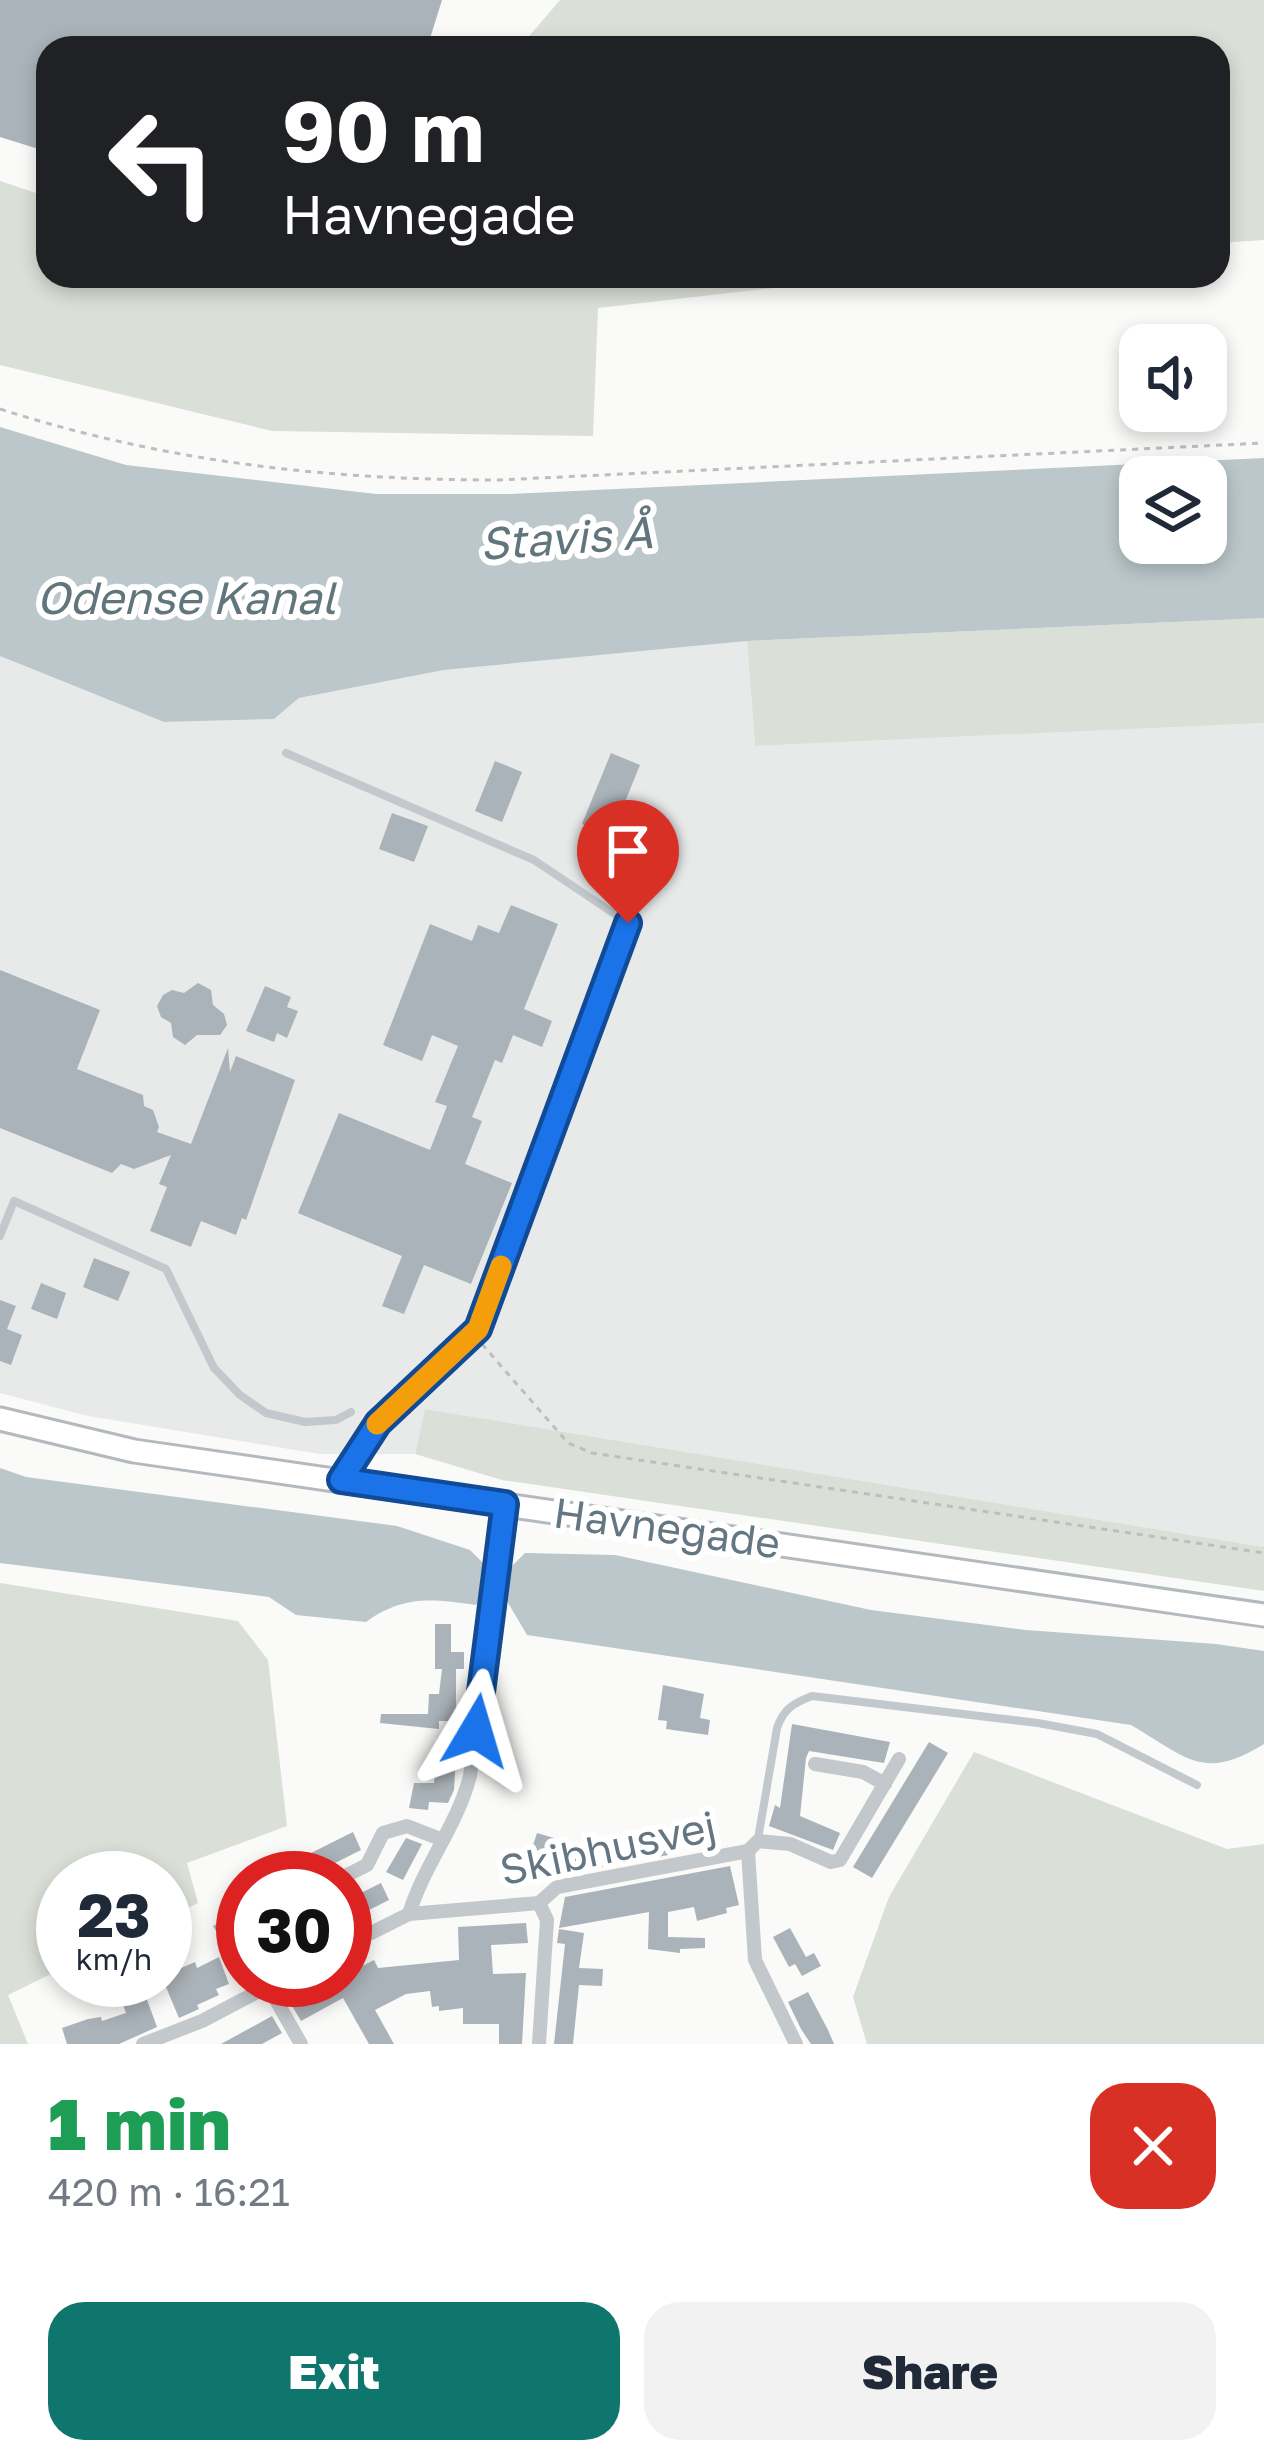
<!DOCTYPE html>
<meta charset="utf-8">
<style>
:root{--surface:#fff;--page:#f2f2f3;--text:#1f2937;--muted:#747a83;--accent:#0f766e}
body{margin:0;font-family:"Golos Text",sans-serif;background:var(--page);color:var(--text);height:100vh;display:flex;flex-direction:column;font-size:45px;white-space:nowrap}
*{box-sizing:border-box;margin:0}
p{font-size:39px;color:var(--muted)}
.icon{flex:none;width:66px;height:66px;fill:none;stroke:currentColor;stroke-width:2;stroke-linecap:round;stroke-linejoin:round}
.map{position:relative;height:2044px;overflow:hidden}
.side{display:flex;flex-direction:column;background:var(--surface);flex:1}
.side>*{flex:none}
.guide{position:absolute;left:36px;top:36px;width:1194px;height:252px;border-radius:36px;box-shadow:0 6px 18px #0003;background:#202124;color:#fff;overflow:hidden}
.buttons{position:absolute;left:1119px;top:324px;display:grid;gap:24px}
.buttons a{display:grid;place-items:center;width:108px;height:108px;border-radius:24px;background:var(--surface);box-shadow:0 6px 18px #0003;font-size:60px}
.speed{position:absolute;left:36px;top:1851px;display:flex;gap:24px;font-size:60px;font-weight:700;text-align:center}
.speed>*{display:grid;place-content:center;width:156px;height:156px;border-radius:50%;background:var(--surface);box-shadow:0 6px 18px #0003;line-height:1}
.speed small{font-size:30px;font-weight:400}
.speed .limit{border:18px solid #d22;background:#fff;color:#111}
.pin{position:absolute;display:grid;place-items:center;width:102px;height:102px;color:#fff;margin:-123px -51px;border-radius:50% 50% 50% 0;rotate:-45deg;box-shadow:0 0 12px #0007}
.pin .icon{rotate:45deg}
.me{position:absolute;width:132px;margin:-66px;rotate:7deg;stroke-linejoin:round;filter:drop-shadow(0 0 9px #0008)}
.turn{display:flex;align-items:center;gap:42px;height:252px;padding:0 48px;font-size:54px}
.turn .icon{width:156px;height:156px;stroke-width:2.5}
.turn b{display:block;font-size:84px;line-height:102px}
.round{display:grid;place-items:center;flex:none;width:126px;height:126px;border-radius:36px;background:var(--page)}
.headline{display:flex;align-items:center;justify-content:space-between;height:204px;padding:0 48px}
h1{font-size:72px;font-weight:800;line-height:90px;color:#1e9e55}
.button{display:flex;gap:24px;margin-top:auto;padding:24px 48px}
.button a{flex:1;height:138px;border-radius:36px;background:var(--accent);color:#fff;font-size:48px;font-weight:800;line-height:138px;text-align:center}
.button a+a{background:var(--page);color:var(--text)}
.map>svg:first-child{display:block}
.built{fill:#e8e9e9}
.green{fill:#dadfd7}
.water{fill:#bbc7cb;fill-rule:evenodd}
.building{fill:#aab3b9}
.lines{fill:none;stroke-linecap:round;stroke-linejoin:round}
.secondary-casing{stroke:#b3babf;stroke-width:27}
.path{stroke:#bbbfc2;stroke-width:3;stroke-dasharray:6 6;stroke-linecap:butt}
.lane{stroke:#c3c8cc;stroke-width:8}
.street{stroke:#c3c8cc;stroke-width:14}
.secondary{stroke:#fff;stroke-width:21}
.route-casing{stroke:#114b97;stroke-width:30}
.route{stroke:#1a73e8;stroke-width:21}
.slow{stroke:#f59e0b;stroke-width:21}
.labels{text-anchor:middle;stroke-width:12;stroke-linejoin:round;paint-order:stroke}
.street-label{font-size:42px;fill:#657683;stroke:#fff}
.water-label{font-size:45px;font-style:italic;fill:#60757c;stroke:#fff}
</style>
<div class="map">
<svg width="1264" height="2044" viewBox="0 0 1264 2044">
<rect width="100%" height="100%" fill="#fafaf8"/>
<polygon class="built" points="747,641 755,746 1264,723 1264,1547 425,1409 415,1454 320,1454 88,1416 0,1393 0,656 164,722 274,719 299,698 444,670"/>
<g class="green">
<polygon points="560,0 1264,0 1264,240 1218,243 1218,48 519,48"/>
<polygon points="0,181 48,197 48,276 877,276 598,308 593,436 272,431 0,365"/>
<polygon points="1264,618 1264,723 755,746 747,641"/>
<polygon points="425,1409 1264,1547 1264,1591 502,1480 415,1454"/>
<polygon points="0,1583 238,1621 268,1660 287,1826 187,1863 198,1903 165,1919 165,1878 63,1878 63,1968 8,1995 28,2044 0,2044"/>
<polygon points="974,1752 1227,1849 1264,1844 1264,2044 867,2044 853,1997 889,1897"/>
</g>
<g class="water">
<path d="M 0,427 L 126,465 L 376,494 L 511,494 L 1264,458 L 1264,618 L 747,641 L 444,670 L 299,698 L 274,719 L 164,722 L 0,656 ZM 1140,477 L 1206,477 L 1206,543 L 1140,543 Z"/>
<path d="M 0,1468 L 26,1477 L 397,1526 L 470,1550 L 487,1567 L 507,1571 L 525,1553 L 615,1555 L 871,1610 L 1026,1630 L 1216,1644 L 1264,1651 L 1264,1744 C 1203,1782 1186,1757 1131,1725 L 527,1635 L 504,1596 L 483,1592 L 476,1605 C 431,1599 404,1595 366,1622 L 296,1615 L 269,1597 L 0,1563 Z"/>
</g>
<g class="building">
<polygon points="0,0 442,0 427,48 48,48 48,152 0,137"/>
<polygon points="611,753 640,765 611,836 582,824"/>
<polygon points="495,761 522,772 502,822 475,811"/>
<polygon points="392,813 428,826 414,862 379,849"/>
<polygon points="511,905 558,924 524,1009 552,1021 542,1047 513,1035 502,1063 495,1060 472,1117 482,1121 465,1164 512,1183 471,1284 424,1265 404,1314 382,1306 402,1256 298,1213 339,1113 430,1150 447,1106 435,1102 458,1046 432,1035 422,1061 383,1045 430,924 472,941 478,925 499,933"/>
<polygon points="0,970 100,1010 77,1069 143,1095 144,1106 153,1110 159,1127 157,1132 191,1144 228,1048 230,1072 236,1056 295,1080 246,1220 242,1218 236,1235 201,1221 191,1247 150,1231 167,1187 159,1184 171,1155 134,1169 121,1164 112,1173 0,1128"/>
<polygon points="198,983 211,990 213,1005 224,1014 227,1025 220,1035 197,1035 185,1045 173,1037 171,1023 161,1017 157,1006 163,995 172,990 184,993"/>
<polygon points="265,986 291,997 287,1007 298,1011 287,1038 277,1033 274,1042 246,1031"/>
<polygon points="94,1258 130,1272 118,1301 83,1287"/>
<polygon points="41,1283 66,1293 57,1319 31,1309"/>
<polygon points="0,1300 16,1306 7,1329 22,1335 11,1365 0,1361"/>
<polygon points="435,1624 451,1624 451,1652 464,1652 464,1669 456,1669 456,1721 439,1721 439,1729 380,1723 381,1714 428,1714 429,1694 439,1694 442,1669 435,1669"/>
<polygon points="663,1685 704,1694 700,1718 710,1720 708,1735 666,1729 667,1721 658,1720"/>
<polygon points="792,1724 890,1742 884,1763 809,1751 806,1758 800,1816 840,1833 833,1850 769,1826 775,1805 780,1808"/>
<polygon points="929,1742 948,1753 872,1878 853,1867"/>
<polygon points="436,1756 456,1757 454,1790 448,1803 429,1802 428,1810 409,1808 414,1783 434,1783"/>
<polygon points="353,1832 361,1850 325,1868 330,1878 277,1878 295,1867 293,1862"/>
<polygon points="537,1833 554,1838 541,1878 524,1873"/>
<polygon points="675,1835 679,1853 560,1875 558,1863"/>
<polygon points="406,1838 422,1844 403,1880 386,1872"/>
<polygon points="730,1866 739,1905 726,1908 727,1913 697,1921 694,1907 668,1912 668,1937 705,1938 705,1948 680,1949 680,1953 648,1949 649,1912 559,1928 565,1897"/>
<polygon points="381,1883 389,1900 349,1920 345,1901"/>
<polygon points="243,1902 243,1938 226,1948 213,1926 230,1917 227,1911"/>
<polygon points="526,1923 528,1943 491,1945 493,1974 526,1973 522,2044 499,2044 499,2024 463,2024 463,2008 439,2011 439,2006 432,2007 430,1991 406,1994 375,2010 394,2044 369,2044 343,1998 301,2021 291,2004 330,1982 345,1980 345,1975 374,1960 378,1968 459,1960 458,1927"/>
<polygon points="790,1928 806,1957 814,1953 821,1966 802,1976 795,1964 789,1967 773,1937"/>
<polygon points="559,1929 584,1933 579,1968 603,1969 602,1986 579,1985 573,2044 554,2044 565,1944 557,1943"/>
<polygon points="219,1957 229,1984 216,1989 219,1995 197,2005 199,2009 179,2018 163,1980 165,1975 195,1962 197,1968"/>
<polygon points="142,1986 157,2027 119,2044 67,2044 62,2028 88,2019 101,2017 102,2021 126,2013 119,1994"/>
<polygon points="808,1992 828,2030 834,2044 811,2044 801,2029 788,2002"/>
<polygon points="272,2016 282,2033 262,2044 221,2044"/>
</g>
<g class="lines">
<defs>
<polyline id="secondary" points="0,1419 134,1451 1264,1615"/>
</defs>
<use href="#secondary" class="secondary-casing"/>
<g class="path">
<path d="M 0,409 C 166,462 326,480 499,480 L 1264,443"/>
<polyline points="482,1344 568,1443 592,1453 1264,1553"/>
</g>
<g class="lane">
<polyline points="286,753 534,860 628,923 478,1329 378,1423 342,1479"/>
<polyline points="0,1236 14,1201 166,1269 214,1368 240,1395 266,1413 305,1422 336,1420 351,1412"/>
<path d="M 758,1839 L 777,1728 C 784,1708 794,1703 812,1696 L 1038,1723 L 1097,1734 L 1197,1785"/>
</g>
<g class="street">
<polyline points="815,1764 863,1772 885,1784"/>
<polyline points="748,1851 755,1960 796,2044"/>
<polyline points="341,1878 367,1865 383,1833 407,1826 443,1840"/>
<path d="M 409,1914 C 424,1865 457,1826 470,1776 L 505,1504"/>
<polyline points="345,1946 409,1914 539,1903 557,1887 748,1851 758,1841 790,1844 831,1862 840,1860 899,1759"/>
<polyline points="268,1986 301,2044"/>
<polyline points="143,2044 202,2021 280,1980"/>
<polyline points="539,2044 547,1920 539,1903"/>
</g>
<use href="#secondary" class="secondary"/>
</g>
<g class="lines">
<defs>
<polyline id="route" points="476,1731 505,1504 341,1480 378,1423 478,1329 628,923"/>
</defs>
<use href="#route" class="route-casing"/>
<use href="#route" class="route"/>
<polyline class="slow" points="377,1424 478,1329 501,1266"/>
</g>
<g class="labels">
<g class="street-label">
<text transform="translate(667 1528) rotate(8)" y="15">Havnegade</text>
<text transform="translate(608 1848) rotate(-12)" y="15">Skibhusvej</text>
</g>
<g class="water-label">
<text transform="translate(566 538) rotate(-4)" y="16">Stavis Å</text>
<text x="186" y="614">Odense Kanal</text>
</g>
</g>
</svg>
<div class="buttons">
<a><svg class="icon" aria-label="sound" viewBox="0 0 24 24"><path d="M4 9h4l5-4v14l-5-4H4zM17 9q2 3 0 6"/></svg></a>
<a><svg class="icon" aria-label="layers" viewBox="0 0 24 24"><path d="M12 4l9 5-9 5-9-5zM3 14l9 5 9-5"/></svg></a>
</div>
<div class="speed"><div>23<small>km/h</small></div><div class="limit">30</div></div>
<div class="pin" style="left:628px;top:923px;background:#d93025"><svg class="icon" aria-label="arrive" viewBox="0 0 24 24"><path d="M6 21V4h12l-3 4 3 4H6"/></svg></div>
<svg class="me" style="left:476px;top:1731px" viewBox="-20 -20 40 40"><path d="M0-17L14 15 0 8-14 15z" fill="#1a73e8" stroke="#fff" stroke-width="4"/></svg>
<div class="guide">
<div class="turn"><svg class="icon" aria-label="left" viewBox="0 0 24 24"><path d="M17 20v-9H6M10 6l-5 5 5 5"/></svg><div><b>90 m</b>Havnegade</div></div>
</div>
</div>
<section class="side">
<div class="headline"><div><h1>1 min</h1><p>420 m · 16:21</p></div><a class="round" style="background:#d93025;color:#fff"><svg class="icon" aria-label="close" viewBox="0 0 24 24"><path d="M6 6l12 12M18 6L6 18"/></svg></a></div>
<div class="button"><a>Exit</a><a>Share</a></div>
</section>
